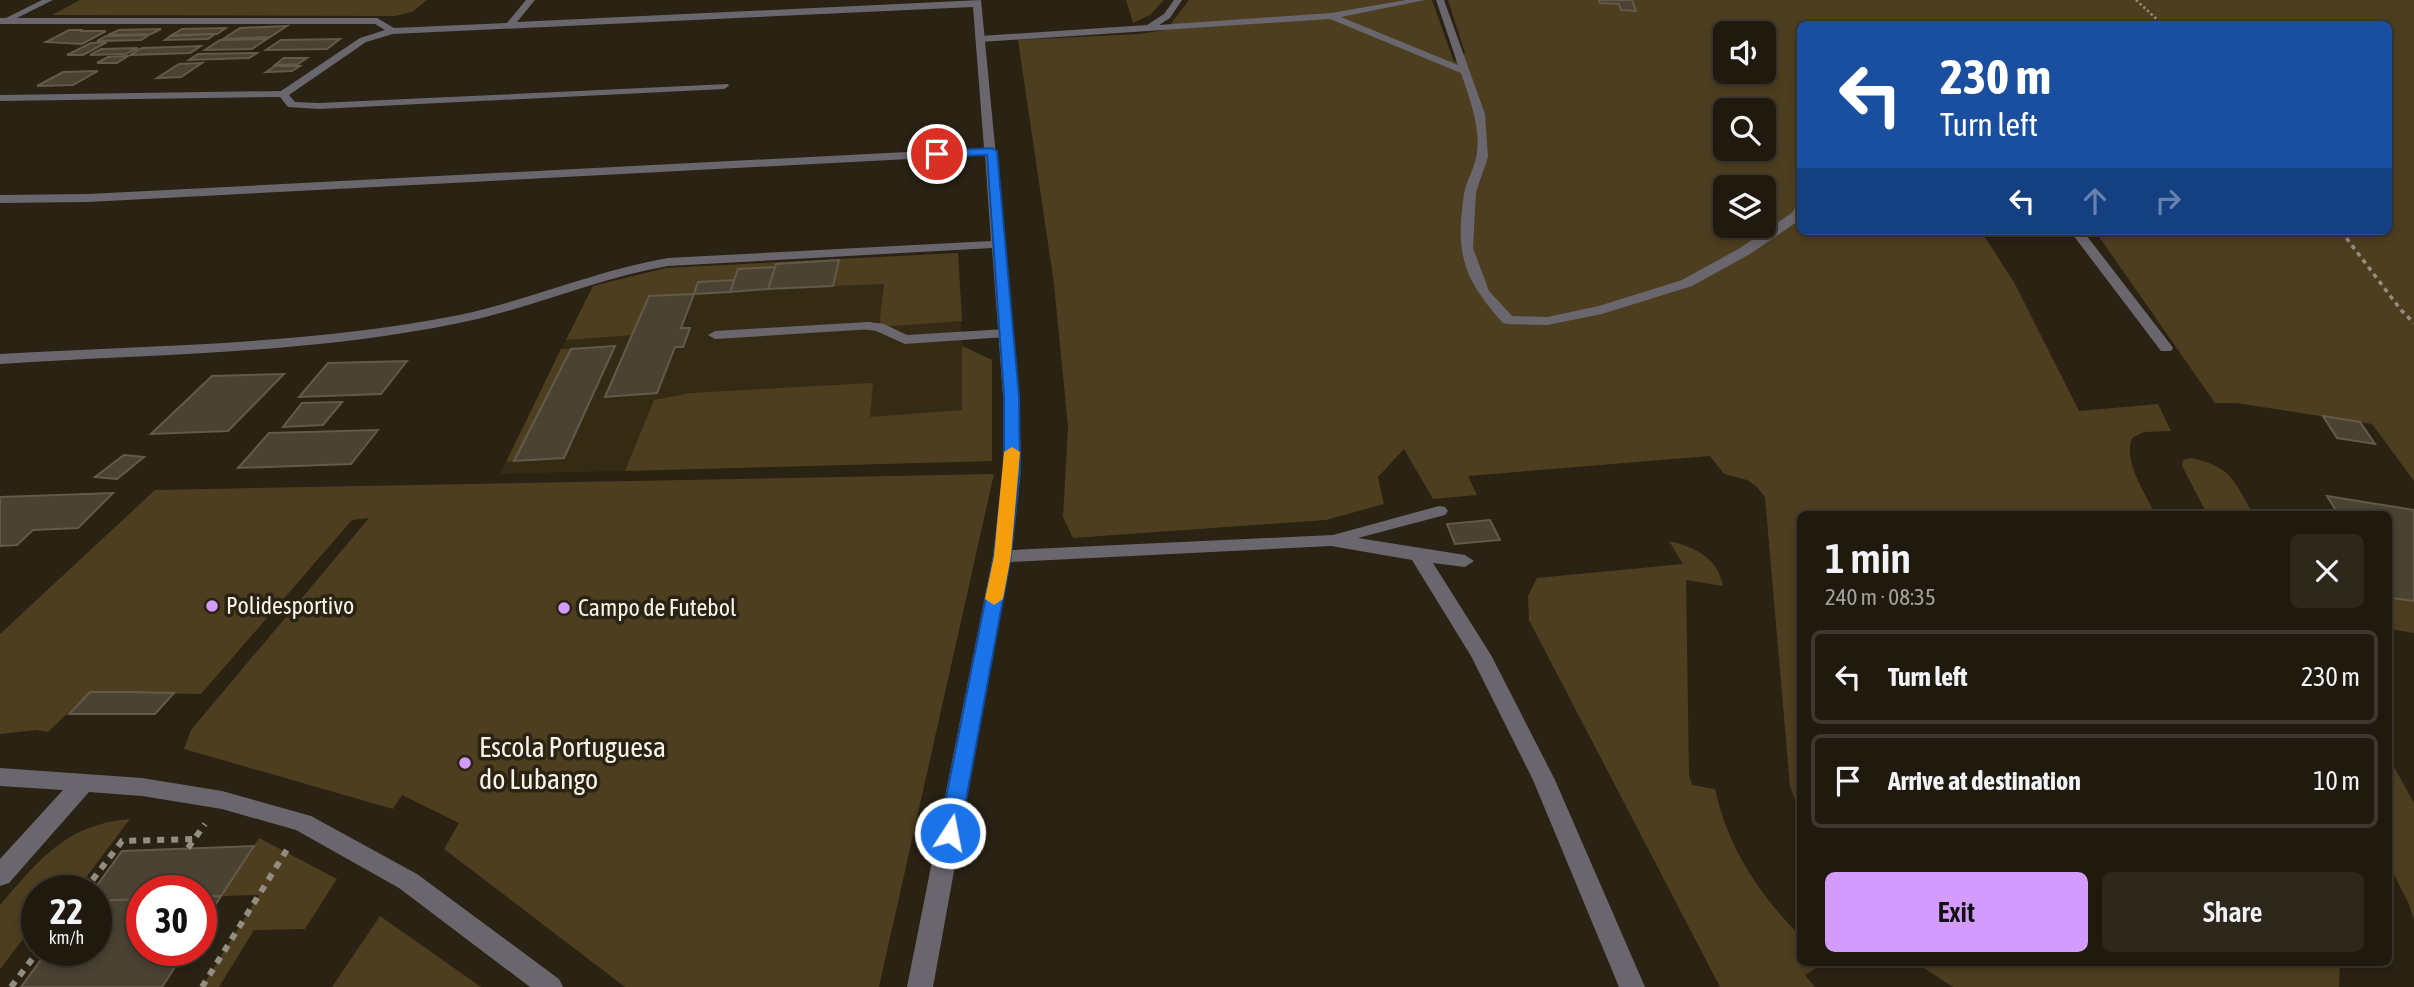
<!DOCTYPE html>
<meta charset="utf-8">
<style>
:root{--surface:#201a0e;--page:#2d271c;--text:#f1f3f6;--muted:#a2a19e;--line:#3d382e;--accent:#d39cfc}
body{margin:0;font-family:"Asap Condensed",sans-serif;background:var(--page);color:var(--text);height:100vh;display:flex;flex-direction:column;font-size:26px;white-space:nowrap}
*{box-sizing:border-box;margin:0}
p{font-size:23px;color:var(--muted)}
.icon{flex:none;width:38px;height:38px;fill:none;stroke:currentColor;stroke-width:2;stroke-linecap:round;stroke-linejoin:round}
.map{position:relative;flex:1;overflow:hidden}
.sheet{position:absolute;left:1797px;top:511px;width:595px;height:455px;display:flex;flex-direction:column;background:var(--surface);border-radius:10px;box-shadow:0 4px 10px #0003,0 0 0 2px var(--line)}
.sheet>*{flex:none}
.hud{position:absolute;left:1797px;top:21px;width:595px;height:214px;border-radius:10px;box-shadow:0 4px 10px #0003,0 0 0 2px var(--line);background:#1a4fa0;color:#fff;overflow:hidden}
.fabs{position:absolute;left:1713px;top:21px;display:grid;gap:14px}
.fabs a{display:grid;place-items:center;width:63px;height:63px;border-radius:10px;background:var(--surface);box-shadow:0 4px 10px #0003,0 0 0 2px var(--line);font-size:35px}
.speed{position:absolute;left:21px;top:875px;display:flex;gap:14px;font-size:35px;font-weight:700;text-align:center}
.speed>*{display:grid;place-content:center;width:91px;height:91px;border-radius:50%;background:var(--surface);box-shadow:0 4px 10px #0003,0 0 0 2px var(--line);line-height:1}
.speed small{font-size:18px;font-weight:400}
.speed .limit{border:10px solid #d22;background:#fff;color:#111}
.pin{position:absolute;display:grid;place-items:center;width:60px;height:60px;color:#fff;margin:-30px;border:4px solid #fff;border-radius:50%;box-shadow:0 2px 7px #0007}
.me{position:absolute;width:77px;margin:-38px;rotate:11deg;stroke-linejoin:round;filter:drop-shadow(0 0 5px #0008)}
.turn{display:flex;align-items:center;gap:24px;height:147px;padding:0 28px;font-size:32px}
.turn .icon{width:91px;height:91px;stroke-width:2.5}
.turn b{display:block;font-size:49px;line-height:60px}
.lanes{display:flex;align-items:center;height:66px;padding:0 28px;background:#0003;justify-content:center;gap:35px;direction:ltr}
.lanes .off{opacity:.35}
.round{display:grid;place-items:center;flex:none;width:74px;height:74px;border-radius:10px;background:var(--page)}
.summary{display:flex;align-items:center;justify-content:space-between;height:119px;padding:0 28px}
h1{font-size:42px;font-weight:600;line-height:52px}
.cta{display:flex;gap:14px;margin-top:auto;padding:14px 28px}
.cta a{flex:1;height:80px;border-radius:10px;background:var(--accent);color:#111;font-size:28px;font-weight:600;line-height:80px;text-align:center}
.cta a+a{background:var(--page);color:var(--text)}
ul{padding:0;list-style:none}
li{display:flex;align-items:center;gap:21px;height:94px;margin:0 14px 10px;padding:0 14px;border:4px solid var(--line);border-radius:10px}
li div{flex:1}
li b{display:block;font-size:26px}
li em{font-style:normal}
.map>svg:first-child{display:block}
.built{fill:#352b15}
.green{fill:#4d3e1f;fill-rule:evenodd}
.building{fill:#4a4232;stroke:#635a4a;stroke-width:2}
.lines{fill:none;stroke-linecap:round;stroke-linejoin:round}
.path-far2{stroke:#948d81;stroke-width:2.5;stroke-dasharray:2.5 2.5;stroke-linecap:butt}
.path-far1{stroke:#948d81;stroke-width:3.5;stroke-dasharray:4.5 4.5;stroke-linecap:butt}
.path{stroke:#948d81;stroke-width:6;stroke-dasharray:7 7;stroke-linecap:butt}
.lane{fill:#6a666e;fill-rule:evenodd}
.street{fill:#6a666e;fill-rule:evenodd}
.route{fill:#1a73e8;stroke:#114b97;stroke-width:2}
.slow{fill:#f59e0b}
.poi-dot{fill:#d39cfc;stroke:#2a2213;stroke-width:2.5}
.labels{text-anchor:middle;stroke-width:7;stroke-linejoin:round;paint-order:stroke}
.poi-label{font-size:24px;fill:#f8f3e9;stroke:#2a2213;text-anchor:start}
.near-poi-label{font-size:28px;fill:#f8f3e9;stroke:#2a2213;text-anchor:start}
</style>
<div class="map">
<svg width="2414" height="987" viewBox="0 0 2414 987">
<rect width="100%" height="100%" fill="#2a2213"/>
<polygon class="built" points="958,253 962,345 992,360 992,461 500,474 593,286 666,268"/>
<g class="green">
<polygon points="80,0 427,0 412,12 395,16 52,15"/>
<polygon points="1126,0 1164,0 1150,15 1133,23"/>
<path d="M 1189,0 L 1432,0 L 1454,62 L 1465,53 L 1448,0 L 2414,0 L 2414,481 L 2372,424 L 2236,403 L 2215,403 L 2095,231 L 2389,231 L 2389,24 L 1801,24 L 1801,231 L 1981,231 L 2015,284 L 2079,411 L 2158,404 L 2171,431 L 2144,432 L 2132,438 C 2123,462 2145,492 2155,514 L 1801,514 L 1801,816 L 1790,786 L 1765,497 L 1756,486 L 1747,480 L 1724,474 L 1710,456 L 1468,476 L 1477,495 L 1433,499 L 1404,449 L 1378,477 L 1384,504 L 1326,520 L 1073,538 L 1063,517 L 1068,427 L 1054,284 L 1018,40 L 1138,34 L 1166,30 ZM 1726,33 L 1764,33 L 1764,72 L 1726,72 ZM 1726,110 L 1764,110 L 1764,149 L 1726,149 ZM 1726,187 L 1764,187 L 1764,226 L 1726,226 Z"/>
<polygon points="958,253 962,321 879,327 884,284 833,286 839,260 776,264 775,267 738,269 734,280 698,282 694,294 649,296 632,335 566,340 593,286 666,268"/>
<polygon points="962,346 992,360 992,461 625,471 654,400 691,393 873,383 870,417 962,410"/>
<polygon points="561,349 571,349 514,461 506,462"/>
<path d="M 2191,458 C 2231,466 2235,482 2253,514 L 2207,514 L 2182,466 L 2183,460 Z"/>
<polygon points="994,474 879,987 625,987 444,849 459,823 402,795 393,809 184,749 191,730 369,518 352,520 201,694 90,692 48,732 36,730 0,734 0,634 155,490"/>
<path d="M 1669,541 C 1695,547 1718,558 1723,586 L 1686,580 L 1689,775 L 1692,785 L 1715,789 C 1728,848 1759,894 1801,937 L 1801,962 L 1825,963 L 1805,975 L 1815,987 L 1720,987 L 1529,620 L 1528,596 L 1537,578 L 1683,564 Z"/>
<polygon points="2389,597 2414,601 2414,633 2389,629"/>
<polygon points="2389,758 2414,803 2414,920 2409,904 2389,865"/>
<path d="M 130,819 L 81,884 L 65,884 L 60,891 L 37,891 L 37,921 L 0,969 L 0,905 C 39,860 66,824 130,819 Z"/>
<polygon points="259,838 337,879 305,929 254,930 219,987 202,987 259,895 221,896"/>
<polygon points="380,916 481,987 332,987"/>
<polygon points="1916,963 2340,963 2339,987 1953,987"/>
</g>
<g class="building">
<polygon points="1599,0 1632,0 1636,11 1621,10 1619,4 1600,3"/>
<polygon points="287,26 270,37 223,39 240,28"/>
<polygon points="226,28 217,34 172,35 182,29"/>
<polygon points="161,29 151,34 108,35 119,30"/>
<polygon points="69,30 83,30 80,31 106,31 82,44 46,42"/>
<polygon points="215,34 208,39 165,40 171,36"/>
<polygon points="149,35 141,40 97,41 106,36"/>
<polygon points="267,39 252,49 205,50 220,40"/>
<polygon points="340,39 327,49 266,50 281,40"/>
<polygon points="107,42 83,55 67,55 91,43"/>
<polygon points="201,46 190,53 130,55 142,48"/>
<polygon points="138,48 126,54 90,55 101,49"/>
<polygon points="257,53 249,58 189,60 198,54"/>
<polygon points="128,56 117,63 97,63 108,57"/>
<polygon points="284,58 307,58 298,64 275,65"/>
<polygon points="202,63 181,77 157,78 179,64"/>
<polygon points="275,66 300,66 292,71 266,72"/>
<polygon points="98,71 73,85 37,86 63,72"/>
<polygon points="839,260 833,286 768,289 776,264"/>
<polygon points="775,267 768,289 730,292 738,269"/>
<polygon points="734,280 730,292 694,294 698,282"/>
<polygon points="694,294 681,328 690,328 683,347 675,347 657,393 605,397 649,296"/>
<polygon points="615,346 564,458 514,461 571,349"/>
<polygon points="407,361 381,394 299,397 328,363"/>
<polygon points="284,374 228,431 151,434 212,376"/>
<polygon points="342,402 323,425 283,427 302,403"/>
<polygon points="2323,416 2360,422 2375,444 2337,438"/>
<polygon points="378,430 351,464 238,468 269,433"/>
<polygon points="124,455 144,457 117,479 95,477"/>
<polygon points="113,493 78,528 33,530 17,545 0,546 0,497"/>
<polygon points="2327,496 2414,510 2414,601 2392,598 2389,593 2389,514 2338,514"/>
<polygon points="1490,520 1500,540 1455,544 1447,524"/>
<polygon points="90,692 131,692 174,693 155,714 69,714"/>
<polygon points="254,846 221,896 201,897 201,891 142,891 142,899 96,901 96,891 93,891 122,851"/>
<polygon points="221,896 201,927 201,897"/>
<polygon points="142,899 142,950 186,950 162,987 21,987 48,950 96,950 96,901"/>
</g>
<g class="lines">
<polyline class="path-far2" points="2136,0 2162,24"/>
<polyline class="path-far1" points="2341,231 2401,310 2414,323"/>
<g class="path">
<polyline points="188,848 205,824"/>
<polyline points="84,891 122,841 195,839"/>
<polyline points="11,987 39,950"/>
<polyline points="202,987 288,848"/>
</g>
<g class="lane">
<path d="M 1174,0 L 1182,0 L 1170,18 L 1159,25 L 1331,13 L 1406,0 L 1425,0 L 1341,17 L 1458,65 L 1436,0 L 1444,0 L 1485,114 L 1488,157 L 1476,192 L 1473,248 L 1489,291 L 1512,316 L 1547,317 L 1599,306 L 1682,280 L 1740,248 L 1793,212 L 1797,202 L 1801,201 L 1801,219 L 1750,254 L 1692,286 L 1602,314 L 1547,325 L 1508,324 L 1503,323 C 1463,278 1455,254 1464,194 C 1466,182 1473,171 1476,158 C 1482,130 1470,100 1461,73 L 1330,19 L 980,42 L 975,39 L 980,36 L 1147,25 L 1164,14 Z"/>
<polygon points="2070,231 2083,231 2171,345 2173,348 2171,351 2161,351"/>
<polygon points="868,322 884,324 907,335 1006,329 1013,333 1006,337 905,344 876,331 863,329 861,326 863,323"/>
<polygon points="0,768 142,778 222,791 311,816 417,874 559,979 563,987 530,987 399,888 296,830 222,809 142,796 89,792 9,883 0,886 0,859 63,790 0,786"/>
</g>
<g class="street">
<path d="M 42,0 L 53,0 L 17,18 L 377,18 L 394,28 L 507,23 L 526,0 L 535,0 L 517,22 L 981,0 L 1019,396 L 1021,469 L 1012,550 L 1333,535 L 1439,506 L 1445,507 L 1448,511 L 1445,515 L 1358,538 L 1465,555 L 1474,561 L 1465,567 L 1433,563 L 1491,655 L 1555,780 L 1645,987 L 1619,987 L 1533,780 L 1471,656 L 1412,560 L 1331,546 L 1010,562 L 933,987 L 907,987 L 993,556 L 1003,469 L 1003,396 L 992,248 L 668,266 C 597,278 530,309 459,323 C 309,354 153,354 0,364 L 0,354 C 153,345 309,345 459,315 C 530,300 597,270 668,258 L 991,241 L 985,155 L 88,202 L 0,203 L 0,195 L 88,194 L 984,148 L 973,7 L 393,34 L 366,42 L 289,95 L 295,102 L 319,103 L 728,84 L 729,86 L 724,89 L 319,109 L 288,107 L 280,97 L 0,101 L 0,95 L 281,91 L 360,38 L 385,30 L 375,24 L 0,24 L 0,18 L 6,18 Z"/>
<polygon points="868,322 873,323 875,326 873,329 715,339 708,335 715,331"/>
</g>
</g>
<polygon class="route" points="992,148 997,151 1019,396 1020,469 1011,556 960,833 957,839 950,842 942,839 939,833 994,556 1004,469 1004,396 987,155 937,157 932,154 937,151"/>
<polygon class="slow" points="1012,447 1020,452 1011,556 1003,599 994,605 985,599 994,556 1004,452"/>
<g class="poi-dot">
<circle cx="212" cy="606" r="7"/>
<circle cx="564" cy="608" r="7"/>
<circle cx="465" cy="763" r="7"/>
</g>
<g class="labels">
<g class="poi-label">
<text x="226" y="614">Polidesportivo</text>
<text x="578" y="616">Campo de Futebol</text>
</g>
<g class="near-poi-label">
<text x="479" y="757">Escola Portuguesa<tspan x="479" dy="32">do Lubango</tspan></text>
</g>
</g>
</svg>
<div class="fabs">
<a><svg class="icon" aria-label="sound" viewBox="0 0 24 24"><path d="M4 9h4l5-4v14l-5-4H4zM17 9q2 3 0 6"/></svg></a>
<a><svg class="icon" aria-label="search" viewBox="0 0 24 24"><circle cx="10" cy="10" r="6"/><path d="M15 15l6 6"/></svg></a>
<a><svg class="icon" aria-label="layers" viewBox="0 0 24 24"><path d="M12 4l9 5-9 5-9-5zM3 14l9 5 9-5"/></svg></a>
</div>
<div class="speed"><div>22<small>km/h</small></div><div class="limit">30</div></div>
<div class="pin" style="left:937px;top:154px;background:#d93025"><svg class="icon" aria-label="arrive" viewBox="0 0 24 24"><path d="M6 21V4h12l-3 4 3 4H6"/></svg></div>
<svg class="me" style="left:950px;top:833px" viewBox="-20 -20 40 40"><circle r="17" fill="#1a73e8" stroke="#fff" stroke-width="3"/><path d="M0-11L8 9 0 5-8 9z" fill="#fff"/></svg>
<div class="hud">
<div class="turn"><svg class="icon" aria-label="left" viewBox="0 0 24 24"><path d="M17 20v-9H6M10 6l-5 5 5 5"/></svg><div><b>230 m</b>Turn left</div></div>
<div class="lanes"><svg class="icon" aria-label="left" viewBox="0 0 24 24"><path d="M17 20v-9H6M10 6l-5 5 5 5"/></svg><svg class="icon off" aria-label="ahead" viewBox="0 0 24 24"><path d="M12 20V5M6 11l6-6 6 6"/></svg><svg class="icon off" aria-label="right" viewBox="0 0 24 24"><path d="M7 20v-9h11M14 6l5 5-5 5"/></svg></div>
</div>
<section class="sheet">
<div class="summary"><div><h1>1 min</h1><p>240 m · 08:35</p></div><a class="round"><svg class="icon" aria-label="close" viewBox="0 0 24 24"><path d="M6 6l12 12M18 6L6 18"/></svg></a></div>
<ul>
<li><svg class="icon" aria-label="left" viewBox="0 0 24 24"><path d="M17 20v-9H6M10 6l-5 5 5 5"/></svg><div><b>Turn left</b></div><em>230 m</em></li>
<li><svg class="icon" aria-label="arrive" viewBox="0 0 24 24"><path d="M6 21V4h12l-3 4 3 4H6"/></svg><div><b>Arrive at destination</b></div><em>10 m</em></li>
</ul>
<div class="cta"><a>Exit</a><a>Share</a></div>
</section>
</div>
